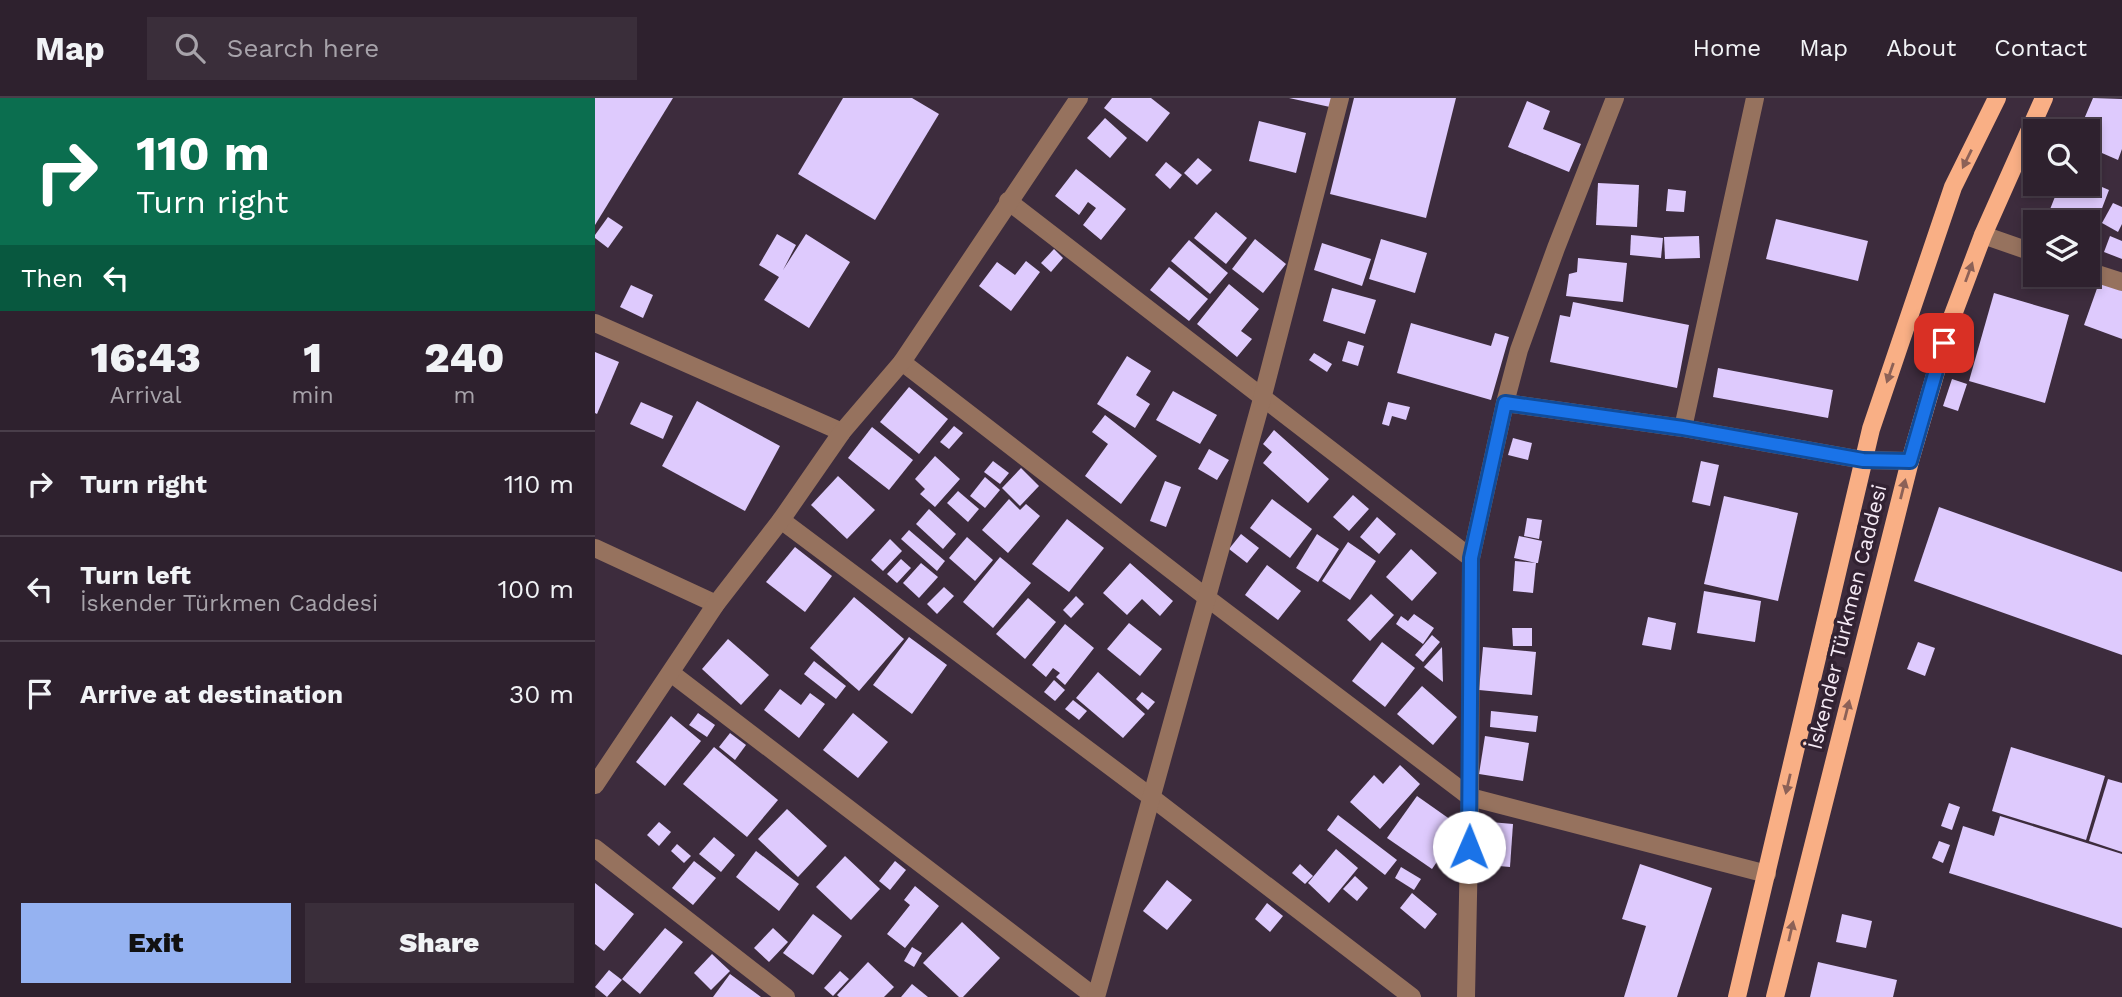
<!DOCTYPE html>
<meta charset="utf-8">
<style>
:root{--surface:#2e212e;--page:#3a2e3a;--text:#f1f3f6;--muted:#a7a3aa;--line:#493e4a;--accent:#95b2f1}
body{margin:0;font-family:"Work Sans",sans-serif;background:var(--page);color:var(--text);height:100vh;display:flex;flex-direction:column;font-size:26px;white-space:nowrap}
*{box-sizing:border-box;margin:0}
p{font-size:23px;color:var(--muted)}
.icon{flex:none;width:38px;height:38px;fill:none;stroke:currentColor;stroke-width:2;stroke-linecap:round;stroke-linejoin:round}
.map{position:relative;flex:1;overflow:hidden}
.side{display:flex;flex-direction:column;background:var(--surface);width:595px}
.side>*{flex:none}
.guide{background:#0b6e4f;color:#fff;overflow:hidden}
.fabs{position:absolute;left:1428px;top:21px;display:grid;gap:14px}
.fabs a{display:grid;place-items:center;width:77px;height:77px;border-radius:0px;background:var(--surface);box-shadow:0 4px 10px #0003,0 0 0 2px var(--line);font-size:35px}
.pin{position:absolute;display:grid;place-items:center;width:60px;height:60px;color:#fff;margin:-30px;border-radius:14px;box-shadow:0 4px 10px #0006}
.me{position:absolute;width:77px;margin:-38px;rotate:1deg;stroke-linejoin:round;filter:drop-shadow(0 0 5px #0008)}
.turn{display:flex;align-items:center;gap:24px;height:147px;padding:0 21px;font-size:32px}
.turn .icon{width:91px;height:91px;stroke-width:2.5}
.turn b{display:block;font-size:49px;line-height:60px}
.then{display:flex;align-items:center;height:66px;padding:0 21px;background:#0003;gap:14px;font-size:26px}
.eta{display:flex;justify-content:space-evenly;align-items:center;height:119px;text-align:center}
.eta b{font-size:42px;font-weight:800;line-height:49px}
.button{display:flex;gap:14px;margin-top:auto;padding:14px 21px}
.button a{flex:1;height:80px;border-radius:0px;background:var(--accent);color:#111;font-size:28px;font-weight:800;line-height:80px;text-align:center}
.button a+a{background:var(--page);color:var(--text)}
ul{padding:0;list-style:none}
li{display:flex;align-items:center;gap:21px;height:105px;padding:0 21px;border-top:2px solid var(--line)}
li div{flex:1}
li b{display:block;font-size:26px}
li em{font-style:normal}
header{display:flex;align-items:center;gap:42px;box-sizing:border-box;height:98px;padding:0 35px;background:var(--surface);border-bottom:2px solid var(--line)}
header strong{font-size:33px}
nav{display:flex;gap:38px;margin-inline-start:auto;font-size:24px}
.search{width:490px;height:63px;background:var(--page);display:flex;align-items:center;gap:18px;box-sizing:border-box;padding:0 24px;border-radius:0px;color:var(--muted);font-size:26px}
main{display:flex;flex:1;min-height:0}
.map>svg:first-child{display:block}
.building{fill:#decafd}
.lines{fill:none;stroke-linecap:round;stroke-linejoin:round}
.minor{stroke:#96725e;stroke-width:18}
.major{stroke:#f9af85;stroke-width:18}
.oneway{fill:#8c6157}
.route-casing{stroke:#114b97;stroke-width:18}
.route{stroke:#1a73e8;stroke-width:12}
.labels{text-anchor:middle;stroke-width:7;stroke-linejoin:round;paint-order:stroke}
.street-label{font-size:21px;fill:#f6ebf6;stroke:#322232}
</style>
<header>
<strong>Map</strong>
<div class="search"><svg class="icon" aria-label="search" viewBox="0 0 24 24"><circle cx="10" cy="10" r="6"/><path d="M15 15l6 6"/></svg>Search here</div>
<nav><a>Home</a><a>Map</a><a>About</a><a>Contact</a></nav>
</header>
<main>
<section class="side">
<div class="guide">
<div class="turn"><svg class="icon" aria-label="right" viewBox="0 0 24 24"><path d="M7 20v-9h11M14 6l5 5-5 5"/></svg><div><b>110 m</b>Turn right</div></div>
<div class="then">Then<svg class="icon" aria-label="left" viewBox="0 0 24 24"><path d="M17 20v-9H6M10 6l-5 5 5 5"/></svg></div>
</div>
<div class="eta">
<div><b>16:43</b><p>Arrival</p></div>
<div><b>1</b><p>min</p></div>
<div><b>240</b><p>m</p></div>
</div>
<ul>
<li><svg class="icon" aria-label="right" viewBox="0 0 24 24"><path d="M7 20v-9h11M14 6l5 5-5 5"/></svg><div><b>Turn right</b></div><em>110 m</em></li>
<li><svg class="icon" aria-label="left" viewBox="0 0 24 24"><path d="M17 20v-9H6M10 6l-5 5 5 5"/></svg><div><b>Turn left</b><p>İskender Türkmen Caddesi</p></div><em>100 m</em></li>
<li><svg class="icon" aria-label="arrive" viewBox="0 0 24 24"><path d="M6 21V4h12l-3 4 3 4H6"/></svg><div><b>Arrive at destination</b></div><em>30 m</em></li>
</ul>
<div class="button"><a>Exit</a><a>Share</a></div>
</section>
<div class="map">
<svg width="1527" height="899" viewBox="0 0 1527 899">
<rect width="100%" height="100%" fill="#3d2c3d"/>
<g class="building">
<polygon points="0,0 78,0 0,127"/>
<polygon points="248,0 317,0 344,16 280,122 203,76"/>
<polygon points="517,0 556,0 575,15 552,44 509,10"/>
<polygon points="694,0 737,0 735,9"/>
<polygon points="759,0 861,0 831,120 735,96"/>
<polygon points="1498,0 1527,1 1527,51 1523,62 1500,52 1497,57 1493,55 1493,33 1484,33"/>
<polygon points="932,3 955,13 948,31 986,46 974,74 913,49"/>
<polygon points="510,20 532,40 515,60 492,40"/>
<polygon points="664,23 711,35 701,75 654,63"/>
<polygon points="603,60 617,72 602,87 589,75"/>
<polygon points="571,64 587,77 575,91 560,77"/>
<polygon points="481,71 531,111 506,142 488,127 501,110 493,104 484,117 460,98"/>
<polygon points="1493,83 1514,92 1493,147 1493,124 1450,124 1465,86 1493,86"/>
<polygon points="1003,85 1044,87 1042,129 1001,127"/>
<polygon points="1073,91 1091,93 1089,114 1071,113"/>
<polygon points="1518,105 1527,109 1527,126 1523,134 1507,125"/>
<polygon points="621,114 652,140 631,166 599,140"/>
<polygon points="13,119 28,129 13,150 0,140 0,137"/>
<polygon points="1181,121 1273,143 1263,183 1171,161"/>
<polygon points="182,136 201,147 188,172 211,136 255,164 214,230 169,202 184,179 164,167"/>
<polygon points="1036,137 1068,140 1066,160 1035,157"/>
<polygon points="1104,138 1105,160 1070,161 1069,139"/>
<polygon points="1515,138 1527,143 1527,161 1509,154"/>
<polygon points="660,141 691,166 668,195 637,171"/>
<polygon points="786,141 832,155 820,195 774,181"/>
<polygon points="594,142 633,175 615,196 576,163"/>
<polygon points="727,145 776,161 767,188 719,172"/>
<polygon points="459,151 468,160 456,174 446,165"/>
<polygon points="983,160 1032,165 1028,204 971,198 974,176 982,174"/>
<polygon points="431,163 445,174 416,213 384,188 402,164 420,177"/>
<polygon points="574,169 613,201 594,223 555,192"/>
<polygon points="1505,182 1527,190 1527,241 1489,227"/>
<polygon points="634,186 664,211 646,233 657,241 642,259 602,226"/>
<polygon points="36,187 58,197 48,220 25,209"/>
<polygon points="737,190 781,202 770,236 728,223"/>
<polygon points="1399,195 1474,217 1450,305 1374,283"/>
<polygon points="978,204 1094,227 1082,290 955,264 965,217 975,219"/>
<polygon points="816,225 896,248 900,235 914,239 896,302 802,275"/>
<polygon points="753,243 769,248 763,268 747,263"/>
<polygon points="0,254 24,264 2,316 0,315"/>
<polygon points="719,255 737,266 732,274 714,262"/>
<polygon points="532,258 556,273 541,297 555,306 540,330 502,306"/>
<polygon points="1123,270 1238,292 1233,320 1118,299"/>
<polygon points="1357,281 1372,286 1363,313 1348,308"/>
<polygon points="314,289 353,321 324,356 285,324"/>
<polygon points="578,293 622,317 605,346 561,322"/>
<polygon points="102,303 185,348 150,413 67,368"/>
<polygon points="46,304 78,318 68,341 35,326"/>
<polygon points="793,304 815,309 811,322 797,318 794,328 787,326"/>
<polygon points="510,317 562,358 526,406 490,378 513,346 497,334"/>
<polygon points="359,328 368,335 354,351 345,344"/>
<polygon points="277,329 318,362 294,392 253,360"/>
<polygon points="679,332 734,381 713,405 668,365 677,354 668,346"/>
<polygon points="918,340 937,345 933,362 913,357"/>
<polygon points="614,351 634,362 622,382 603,371"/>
<polygon points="340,358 365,381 340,409 325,396 330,391 320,381"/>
<polygon points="398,363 414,375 405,386 389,374"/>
<polygon points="1106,363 1124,367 1115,408 1097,404"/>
<polygon points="426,370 444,388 425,408 407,390"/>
<polygon points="243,378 280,412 252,441 216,407"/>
<polygon points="390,379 405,392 390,410 375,398"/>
<polygon points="570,383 586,389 571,429 555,423"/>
<polygon points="363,393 384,411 373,424 352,405"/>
<polygon points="758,397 774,411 754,433 738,419"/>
<polygon points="1129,398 1203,415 1183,503 1109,486"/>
<polygon points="414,401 425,412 431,406 445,418 413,455 387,432"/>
<polygon points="677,401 717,431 695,460 655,430"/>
<polygon points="1344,409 1527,474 1527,557 1319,483"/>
<polygon points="334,411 361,436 348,451 321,426"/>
<polygon points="782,419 801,436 784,456 765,439"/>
<polygon points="932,420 947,422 944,441 929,438"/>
<polygon points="472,421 509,450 474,494 437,466"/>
<polygon points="314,432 350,463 342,473 306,441"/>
<polygon points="646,436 664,450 652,465 634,451"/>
<polygon points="722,436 744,451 723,484 701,470"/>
<polygon points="924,438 947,443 943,465 941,465 938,495 918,493 920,463 941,465 919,460"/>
<polygon points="372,439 398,462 380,483 354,460"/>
<polygon points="295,441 307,453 288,473 276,462"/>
<polygon points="753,444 781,463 755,502 727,483"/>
<polygon points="200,449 237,478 210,514 171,484"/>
<polygon points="816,451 842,475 817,503 791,479"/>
<polygon points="405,459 436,485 398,530 368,504"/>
<polygon points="306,461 316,470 302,485 292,476"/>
<polygon points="326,465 343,479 324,500 308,485"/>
<polygon points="535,465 578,503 565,518 547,501 532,517 508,495"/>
<polygon points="672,467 706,493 683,522 650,497"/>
<polygon points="349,489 359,498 342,516 332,506"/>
<polygon points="1109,493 1166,503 1160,544 1102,535"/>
<polygon points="776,496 799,517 775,543 752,522"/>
<polygon points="481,498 489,506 476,520 468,512"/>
<polygon points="259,499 309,541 264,593 215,550"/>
<polygon points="433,500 461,524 430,561 401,536"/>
<polygon points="819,516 839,530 828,546 801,526 806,518 813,523"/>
<polygon points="1053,519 1081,525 1076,552 1047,547"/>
<polygon points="534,525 567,551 545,578 512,551"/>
<polygon points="470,526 499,550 470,587 461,579 465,575 458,570 451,579 437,567"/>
<polygon points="917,530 937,530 937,548 918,548"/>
<polygon points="837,537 845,544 828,564 820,557"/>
<polygon points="314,539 352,567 317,616 278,587"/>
<polygon points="133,541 174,577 146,607 107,571"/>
<polygon points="787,544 820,570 790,609 757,583"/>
<polygon points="1323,544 1340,550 1330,578 1312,571"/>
<polygon points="847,549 848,584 829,569"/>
<polygon points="888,549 941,554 937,597 884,592"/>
<polygon points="219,563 251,588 241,601 209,576"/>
<polygon points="503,574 550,616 528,640 481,600"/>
<polygon points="459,582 470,592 460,603 449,594"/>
<polygon points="827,588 862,619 838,647 802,616"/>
<polygon points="185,591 206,607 215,595 230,606 204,640 169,612"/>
<polygon points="547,594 560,604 553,612 541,601"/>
<polygon points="478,602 492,613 484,622 470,611"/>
<polygon points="896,613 943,618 941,634 895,629"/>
<polygon points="103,615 120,627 112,639 94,627"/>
<polygon points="258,615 293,644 263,680 228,652"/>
<polygon points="76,618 106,643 70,688 41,664"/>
<polygon points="135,635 151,647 140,662 124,649"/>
<polygon points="890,638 934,645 928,683 884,676"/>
<polygon points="119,649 183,702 152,739 88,686"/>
<polygon points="1416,649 1510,678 1491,742 1397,713"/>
<polygon points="805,667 825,686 785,731 755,704 779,677 788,686"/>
<polygon points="1513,681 1527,685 1527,754 1494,743"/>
<polygon points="822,698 866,729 837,771 792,740"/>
<polygon points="1354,705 1365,709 1357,732 1346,728"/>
<polygon points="192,711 232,748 203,779 163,741"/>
<polygon points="743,717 802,762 790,777 732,732"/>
<polygon points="1405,718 1527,756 1527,830 1354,775 1368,728 1399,738"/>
<polygon points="884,723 918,726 915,769 881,766"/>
<polygon points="64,724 76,734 64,748 52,737"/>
<polygon points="119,739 140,757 126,774 104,756"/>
<polygon points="1344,743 1355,747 1348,765 1337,760"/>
<polygon points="82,746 96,758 89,765 76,753"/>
<polygon points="741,751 763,770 734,805 713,785"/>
<polygon points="161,753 204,786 184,813 141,779"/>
<polygon points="250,758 285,791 256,822 221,789"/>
<polygon points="99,763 121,780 98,807 77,790"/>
<polygon points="300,763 311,772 295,792 284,783"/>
<polygon points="705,766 718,778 710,786 697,775"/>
<polygon points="1045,766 1117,790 1082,899 1029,899 1051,828 1027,821"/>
<polygon points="806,769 826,781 819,792 800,780"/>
<polygon points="760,778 773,790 762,803 748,791"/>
<polygon points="572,782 597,802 572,832 548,813"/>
<polygon points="0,785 39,816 9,853 0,846"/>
<polygon points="320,788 344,808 310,850 292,836 315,807 309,802"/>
<polygon points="817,795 842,816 830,831 805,810"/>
<polygon points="672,805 688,818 675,834 660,821"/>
<polygon points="218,816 247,838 218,877 188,855"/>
<polygon points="1247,816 1277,823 1271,850 1241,844"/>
<polygon points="367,824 405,860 368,899 364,899 328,865"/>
<polygon points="70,830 88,844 45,896 27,881"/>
<polygon points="178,830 193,844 174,864 159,850"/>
<polygon points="317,849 327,855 319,869 309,863"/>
<polygon points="117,856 135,873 116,892 99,875"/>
<polygon points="273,864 299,889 289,899 244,899 242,897"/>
<polygon points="1223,864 1302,882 1298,899 1215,899"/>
<polygon points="14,872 27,882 12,899 0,889"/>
<polygon points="245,873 254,881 238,898 229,890"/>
<polygon points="135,876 166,899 118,899"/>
<polygon points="317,886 333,899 306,899"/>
</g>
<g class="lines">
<g class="minor">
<polyline points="413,103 876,460"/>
<polyline points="1388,137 1440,155"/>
<polyline points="1493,173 1527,184"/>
<polyline points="0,225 247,334"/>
<polyline points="307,264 611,499 875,699 1172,776"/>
<polyline points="910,305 1088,330 1268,362 1315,363"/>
<polyline points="1088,330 1160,0"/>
<polyline points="186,422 556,699 817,899"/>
<polyline points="0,450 121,506"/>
<polyline points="76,575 500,899"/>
<polyline points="0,687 121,506 186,422 247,334 307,264 484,0"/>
<polyline points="0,750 191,899"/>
<polyline points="501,899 667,301 745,0"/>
<polyline points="871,899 875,699 876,460 910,305 924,252 961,150 1020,0"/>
</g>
<g class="major">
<polyline points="1142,899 1276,331 1358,89 1402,0"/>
<polyline points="1180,899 1315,363 1356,222 1388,137 1449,0"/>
</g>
</g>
<defs><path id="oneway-solid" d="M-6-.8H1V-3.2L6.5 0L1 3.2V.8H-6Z" transform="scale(1.75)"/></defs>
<g class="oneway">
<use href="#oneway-solid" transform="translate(1372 61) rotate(116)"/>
<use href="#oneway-solid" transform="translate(1374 174) rotate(-70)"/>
<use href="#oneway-solid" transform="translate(1295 275) rotate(109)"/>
<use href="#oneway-solid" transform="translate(1308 391) rotate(-76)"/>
<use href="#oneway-solid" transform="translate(1252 612) rotate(-76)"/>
<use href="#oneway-solid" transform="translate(1193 686) rotate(103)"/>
<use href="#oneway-solid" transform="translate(1196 833) rotate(-77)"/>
</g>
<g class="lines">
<defs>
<polyline id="route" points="874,749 876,460 910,305 1088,330 1268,362 1315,363 1349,245"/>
</defs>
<use href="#route" class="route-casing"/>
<use href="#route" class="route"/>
</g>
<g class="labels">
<g class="street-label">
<text transform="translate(1252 519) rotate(-76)" y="7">İskender Türkmen Caddesi</text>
</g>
</g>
</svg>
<div class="fabs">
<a><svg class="icon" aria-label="search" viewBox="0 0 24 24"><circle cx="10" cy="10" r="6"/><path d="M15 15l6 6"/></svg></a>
<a><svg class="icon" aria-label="layers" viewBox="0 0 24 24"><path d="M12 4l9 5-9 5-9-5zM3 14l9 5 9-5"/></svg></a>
</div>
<div class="pin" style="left:1349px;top:245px;background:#d93025"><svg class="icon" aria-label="arrive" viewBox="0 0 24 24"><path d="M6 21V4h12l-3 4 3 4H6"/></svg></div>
<svg class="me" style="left:874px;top:749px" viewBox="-20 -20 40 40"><circle r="19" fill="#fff"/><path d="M0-13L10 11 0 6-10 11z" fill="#1a73e8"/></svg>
</div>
</main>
